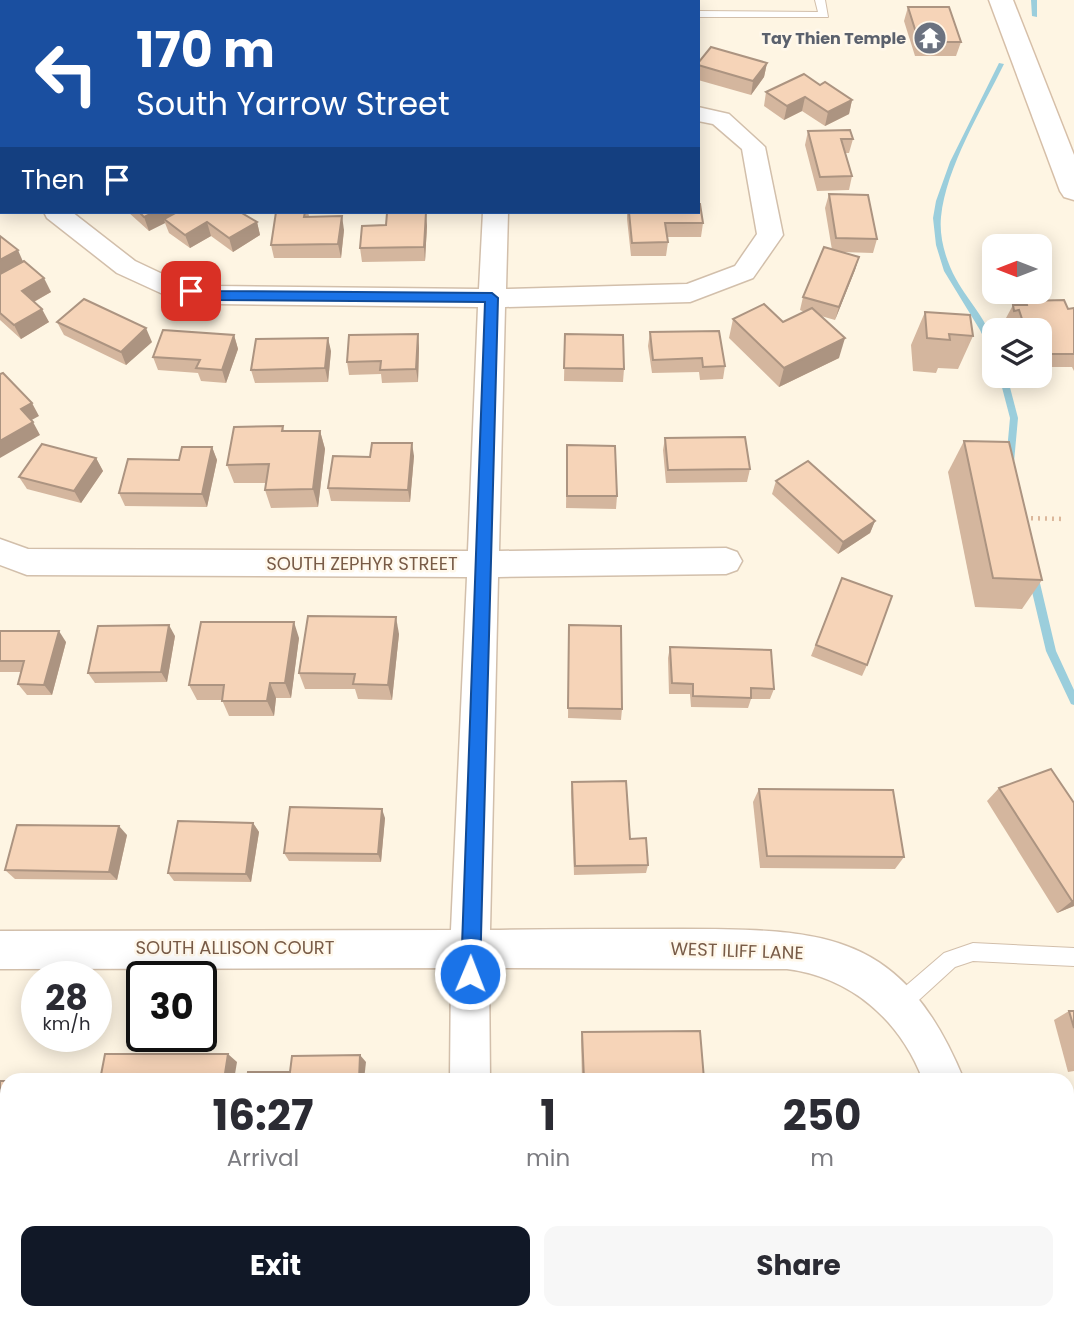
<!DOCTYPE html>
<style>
:root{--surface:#fff;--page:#f7f7f7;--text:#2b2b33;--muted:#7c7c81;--accent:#111827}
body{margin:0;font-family:Poppins,sans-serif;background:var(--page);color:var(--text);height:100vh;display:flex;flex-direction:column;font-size:26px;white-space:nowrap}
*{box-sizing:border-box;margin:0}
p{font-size:23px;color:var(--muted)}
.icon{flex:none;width:38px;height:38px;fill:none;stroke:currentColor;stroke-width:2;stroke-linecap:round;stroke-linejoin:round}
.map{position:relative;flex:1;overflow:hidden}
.panel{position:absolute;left:0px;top:1073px;width:1074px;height:247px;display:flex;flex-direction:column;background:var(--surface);border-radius:21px 21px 0 0;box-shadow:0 4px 18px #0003}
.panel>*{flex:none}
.top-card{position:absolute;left:0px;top:0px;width:700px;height:214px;box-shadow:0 4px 18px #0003;background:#1a4fa0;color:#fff;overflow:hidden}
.needle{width:46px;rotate:270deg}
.fabs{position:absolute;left:982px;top:234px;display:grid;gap:14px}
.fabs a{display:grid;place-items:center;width:70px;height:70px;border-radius:14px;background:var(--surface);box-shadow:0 4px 18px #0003;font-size:35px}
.speed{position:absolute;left:21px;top:961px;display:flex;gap:14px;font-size:35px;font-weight:700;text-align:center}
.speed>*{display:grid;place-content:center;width:91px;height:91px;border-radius:50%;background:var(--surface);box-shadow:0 4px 18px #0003;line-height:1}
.speed small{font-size:18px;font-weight:400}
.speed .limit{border:4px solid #111;border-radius:10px;background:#fff;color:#111}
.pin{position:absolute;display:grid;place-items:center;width:60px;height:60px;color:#fff;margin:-30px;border-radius:14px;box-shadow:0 4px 10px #0006}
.me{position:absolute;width:77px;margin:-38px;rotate:1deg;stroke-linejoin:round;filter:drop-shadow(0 0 5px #0008)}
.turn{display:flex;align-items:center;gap:24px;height:147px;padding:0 21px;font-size:32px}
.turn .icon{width:91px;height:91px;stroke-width:2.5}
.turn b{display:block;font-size:49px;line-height:60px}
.then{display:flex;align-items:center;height:66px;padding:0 21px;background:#0003;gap:14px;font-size:26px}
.eta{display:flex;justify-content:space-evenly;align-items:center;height:119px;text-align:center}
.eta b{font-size:42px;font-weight:700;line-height:49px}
.cta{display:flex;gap:14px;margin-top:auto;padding:14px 21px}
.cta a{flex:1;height:80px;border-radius:14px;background:var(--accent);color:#fff;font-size:28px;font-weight:700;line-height:80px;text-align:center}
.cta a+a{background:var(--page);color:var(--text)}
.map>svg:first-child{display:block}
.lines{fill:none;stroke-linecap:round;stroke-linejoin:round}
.stream{fill:#9bcedc;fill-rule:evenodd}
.lane-casing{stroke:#d2bfab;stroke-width:2}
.street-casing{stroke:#d2bfab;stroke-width:3}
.secondary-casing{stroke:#d6bfa8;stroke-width:3}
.path{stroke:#dbb79b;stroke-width:4.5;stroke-dasharray:2 5;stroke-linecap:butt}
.lane{fill:#fff;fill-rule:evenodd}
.street{fill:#fff;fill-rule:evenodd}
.secondary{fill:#fff;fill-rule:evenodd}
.wall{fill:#d4b69e}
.shaded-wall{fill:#ac9481}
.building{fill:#f6d4b8;stroke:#ac9481;stroke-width:2}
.route{fill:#1a73e8;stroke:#114b97;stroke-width:2}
.labels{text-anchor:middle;stroke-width:5;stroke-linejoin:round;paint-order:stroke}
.far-worship-label{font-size:16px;font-weight:bold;fill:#5b616d;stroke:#fff8eb;text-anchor:end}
.street-label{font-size:18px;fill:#785b47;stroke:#fff8eb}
</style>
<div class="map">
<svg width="1074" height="1318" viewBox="0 0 1074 1318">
<rect width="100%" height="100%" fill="#fef5e3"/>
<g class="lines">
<g class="stream">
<polygon points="1031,0 1037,0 1037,17 1032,16"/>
<path d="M 999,63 L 1004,64 C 982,109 946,167 941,217 C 939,238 946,261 956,279 C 969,303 994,326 994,354 L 991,353 L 980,330 L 944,271 L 936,245 L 933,218 L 936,201 L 950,162 Z"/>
<polygon points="999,376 1007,376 1018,418 1014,462 1010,465 1006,462 1010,418"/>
<polygon points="1034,575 1037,576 1039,579 1056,651 1074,690 1074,705 1071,704 1046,651 1029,579 1031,576"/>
</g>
<defs>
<g id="lane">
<polygon points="815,0 825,0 828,17 698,17 698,11 818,12"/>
<polygon points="973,943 1074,948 1074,966 973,961 955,967 908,1010 901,1012 894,1010 892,1003 894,996 944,953"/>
</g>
<g id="street">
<rect x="177" y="0" width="22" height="2"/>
<rect x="490" y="0" width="22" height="2"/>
<path d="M 698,107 L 729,114 L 765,147 L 783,235 L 753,278 L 690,302 L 505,307 L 499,551 L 726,548 L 737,552 L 742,561 L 737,570 L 726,574 L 498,577 L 490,930 C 554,929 618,929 682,929 C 826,929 903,932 964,1080 L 923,1080 C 900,1020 851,977 787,969 L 489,968 L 490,1080 L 450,1080 L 451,968 L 0,969 L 0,931 L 451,930 L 467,577 L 27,575 L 0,565 L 0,539 L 28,549 L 468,551 L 478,307 L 217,304 L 165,295 L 117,273 L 47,218 L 44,212 L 72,212 L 135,261 L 171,278 L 217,286 L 479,289 L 483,212 L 508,212 L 506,289 L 687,284 L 735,266 L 757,234 L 742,149 L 713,124 L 698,121 Z"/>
<polygon points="0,160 2,161 2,177 0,176"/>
<rect x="446" y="1312" width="46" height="6"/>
<polygon points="976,1312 1021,1312 1023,1318 977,1318"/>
</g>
<polygon id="secondary" points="989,0 1013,0 1074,155 1074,200 1064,197 1060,191"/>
</defs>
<use href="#lane" class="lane-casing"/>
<use href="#street" class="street-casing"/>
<use href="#secondary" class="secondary-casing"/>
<polyline class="path" points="1024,518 1065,519"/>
<use href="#lane" class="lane"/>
<use href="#street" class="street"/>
<use href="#secondary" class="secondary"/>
</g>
<g class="wall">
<polygon points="27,0 67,0 67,2 34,2 33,0"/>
<polygon points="91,0 127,0 127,2 92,2"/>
<polygon points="246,0 318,0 321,2 246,2"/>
<rect x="333" y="0" width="25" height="2"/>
<rect x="405" y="0" width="40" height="2"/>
<rect x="590" y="0" width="84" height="2"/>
<polygon points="908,7 961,42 956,56 915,56 904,21"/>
<polygon points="2,54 2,106 0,105 0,55"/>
<polygon points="698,63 767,63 764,77 751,95 698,80"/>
<polygon points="820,85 852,100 849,114 825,126 802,111 784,120 764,106 766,92"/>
<polygon points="808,131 853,139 849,153 845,153 852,176 849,190 817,191 805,145"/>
<polygon points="829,194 877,239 873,253 841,252 859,257 855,270 835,320 821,316 839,358 779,387 729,338 733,319 783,322 804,312 800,310 803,297 832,250 825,208"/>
<polygon points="128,212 176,212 257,222 260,235 233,252 211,236 190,248 169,233 165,223 149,231"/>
<polygon points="276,212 308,212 309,216 344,230 341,258 274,258 271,245"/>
<polygon points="627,212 698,212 703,223 701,237 667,237 668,242 666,256 631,256 627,219"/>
<polygon points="427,226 425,261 362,262 360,248"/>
<polygon points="0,236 51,292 34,302 49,322 21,339 0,320"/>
<polygon points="1026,301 1068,309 1074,308 1074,371 1072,367 1043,367 1040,358 1040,331 1014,331 1012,324 1008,324 1006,318 1013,305 1024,305"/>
<polygon points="925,312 973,336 958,369 938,368 936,373 913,371 911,345"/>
<polygon points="57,322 152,342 126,365 64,335"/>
<polygon points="650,332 725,366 723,379 700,380 699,372 652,373 648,346"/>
<polygon points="418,334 419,348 418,382 382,383 381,374 349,375 347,362"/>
<polygon points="565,334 624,369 623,382 564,381"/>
<polygon points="234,335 238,349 226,383 201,381 198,373 158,370 153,357"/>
<polygon points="331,351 328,382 255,383 251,370"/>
<polygon points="283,426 284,431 320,431 325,449 318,507 271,508 265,490 266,483 234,483 227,465"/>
<polygon points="665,438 750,469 747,482 666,483 663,450"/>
<polygon points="964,441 1042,580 1022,609 975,607 948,472"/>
<polygon points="567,445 617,496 616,509 566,508"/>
<polygon points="212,447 217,460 207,507 125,506 119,493 179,460"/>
<polygon points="414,456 410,502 331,501 328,488 370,457"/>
<polygon points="96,458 103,471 81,503 27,489 19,477"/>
<polygon points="776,481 875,521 870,533 838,554 772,494"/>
<polygon points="842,578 867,665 862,676 811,656"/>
<polygon points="569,625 622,709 621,720 568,718"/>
<polygon points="0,631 66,642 52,695 27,695 18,684 21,672 0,672"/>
<polygon points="399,634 392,700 358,699 355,689 305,689 299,673"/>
<polygon points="175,636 167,682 95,683 88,673"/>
<polygon points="299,638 291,698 276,698 274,716 229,716 222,700 197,700 189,685"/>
<polygon points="670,647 774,689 770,699 751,699 748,708 691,707 690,694 669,694 668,658"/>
<polygon points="572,782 630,839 648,865 646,873 574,875 571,792"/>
<polygon points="999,788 1074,803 1074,906 1057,913 987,801"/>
<polygon points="759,789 904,857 895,869 760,868 753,802"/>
<polygon points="385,818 381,862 289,861 284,853"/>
<polygon points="253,823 259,832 251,882 174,881 168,873"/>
<polygon points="127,835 117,880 15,879 5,870"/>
<polygon points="1069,1011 1074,1011 1074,1071 1068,1072 1054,1020"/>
<polygon points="582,1032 704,1079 582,1080 581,1040"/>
<rect x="0" y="1081" width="7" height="84"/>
<polygon points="809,1312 886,1312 887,1318 810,1318"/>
</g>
<g class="shaded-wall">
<polygon points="767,63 764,77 751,95 753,81"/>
<polygon points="805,97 802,111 784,120 787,106"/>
<polygon points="852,100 849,114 825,126 828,112"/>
<polygon points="155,212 176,212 164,219 165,223 149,231 144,217"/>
<polygon points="426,212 427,226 425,261 424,247"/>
<polygon points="342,216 344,230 341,258 338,244"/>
<polygon points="207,222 211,236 190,248 185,235"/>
<polygon points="257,222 260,235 233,252 229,238"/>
<polygon points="18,250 24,264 0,278 0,260"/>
<polygon points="859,257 855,270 835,320 839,307"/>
<polygon points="44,278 51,292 28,305 22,291"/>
<polygon points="42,309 49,322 21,339 14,325"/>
<polygon points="146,328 152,342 126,365 121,352"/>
<polygon points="418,334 419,348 418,382 416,369"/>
<polygon points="234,335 238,349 226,383 222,370"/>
<polygon points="328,338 331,351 328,382 325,368"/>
<polygon points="845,338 839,358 779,387 784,368"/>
<polygon points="32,403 39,416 28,422 21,409"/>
<polygon points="33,422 40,435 0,458 0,441"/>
<polygon points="320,431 325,449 318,507 313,489"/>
<polygon points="412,443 414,456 410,502 408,490"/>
<polygon points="212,447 217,460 207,507 202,494"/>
<polygon points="96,458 103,471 81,503 74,491"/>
<polygon points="875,521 870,533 838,554 843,542"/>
<polygon points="396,617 399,634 392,700 388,685"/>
<polygon points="294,622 299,638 291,698 285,683"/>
<polygon points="169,625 175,636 167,682 161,672"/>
<polygon points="59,631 66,642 52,695 44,685"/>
<polygon points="270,683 276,698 274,716 267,701"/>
<polygon points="382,809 385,818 381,862 378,854"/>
<polygon points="253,823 259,832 251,882 246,874"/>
<polygon points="119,826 127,835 117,880 109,872"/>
<polygon points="1072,901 1074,901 1074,906 1057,913"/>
<polygon points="228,1054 237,1062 234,1080 224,1080"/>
<polygon points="360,1055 366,1062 364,1080 359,1080"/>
<polygon points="184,1312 195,1312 194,1318 183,1318"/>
<rect x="350" y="1312" width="6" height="6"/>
</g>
<g class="building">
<polygon points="277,0 318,0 321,2 273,2"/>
<polygon points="908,7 949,7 961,42 919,42"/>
<polygon points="711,47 767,63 753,81 698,65 698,63"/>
<polygon points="2,54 2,68 0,67 0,55"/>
<polygon points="804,74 820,85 825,82 852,100 828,112 805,97 787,106 766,92"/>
<polygon points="2,75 2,96 0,95 0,76"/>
<polygon points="850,130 853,139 841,139 852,176 820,177 808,131"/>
<polygon points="829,194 868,195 877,239 836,238"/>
<polygon points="698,204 700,204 703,223 665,223 668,242 632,243 629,212 698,212"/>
<polygon points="139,212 155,212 144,217"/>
<polygon points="177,212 240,212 257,222 229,238 207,222 185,235 164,219"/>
<polygon points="276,212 305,212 304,217 342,216 338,244 271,245"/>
<polygon points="426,212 424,247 360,248 362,226 386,225 387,213"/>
<polygon points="0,236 18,250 0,260"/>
<polygon points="824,247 859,257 839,307 803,297"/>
<polygon points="24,261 44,278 22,291 42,309 14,325 0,313 0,274"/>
<polygon points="84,299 146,328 121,352 57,322"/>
<polygon points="1064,300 1068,309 1074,308 1074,354 1050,354 1046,343 1040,343 1040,331 1026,331 1019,310 1014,311 1013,305 1027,305 1026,301"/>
<polygon points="764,304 783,322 812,308 845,338 784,368 733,319"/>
<polygon points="925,312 970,315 973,336 949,334 950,340 927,338"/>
<polygon points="163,330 234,335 222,370 196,368 200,360 153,357"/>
<polygon points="719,331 725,366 703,367 702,358 653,360 650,332"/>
<polygon points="418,334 416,369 380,370 381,361 347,362 349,335"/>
<polygon points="565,334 623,335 624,369 564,368"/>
<polygon points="328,338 325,368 251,370 256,339"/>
<polygon points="3,373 32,403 21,409 33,422 0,441 0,374"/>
<polygon points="283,426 282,431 320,431 313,489 265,490 269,464 227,465 234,427"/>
<polygon points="745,437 750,469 668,470 665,438"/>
<polygon points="964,441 1009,442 1042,580 993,578"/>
<polygon points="372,443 412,443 408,490 328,488 333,456 370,457"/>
<polygon points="42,444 96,458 74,491 19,477"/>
<polygon points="567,445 615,446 617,496 567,496"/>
<polygon points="182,447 212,447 202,494 119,493 128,459 179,460"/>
<polygon points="808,461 875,521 843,542 776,481"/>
<polygon points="842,578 892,596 867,665 816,645"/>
<polygon points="308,616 396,617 388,685 353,684 355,674 299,673"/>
<polygon points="201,622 294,622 285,683 270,683 267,701 222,701 224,685 189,685"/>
<polygon points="169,625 161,672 88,673 98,626"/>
<polygon points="569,625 621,626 622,709 568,708"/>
<polygon points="0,631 59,631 44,685 18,684 24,661 0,661"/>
<polygon points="670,647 771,650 774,689 751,688 751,698 693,696 693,684 672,683"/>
<polygon points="1051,769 1074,803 1074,901 1072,901 999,788"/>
<polygon points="626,781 630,839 646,838 648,865 575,866 572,782"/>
<polygon points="759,789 893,790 904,857 767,856"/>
<polygon points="290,807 382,809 378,854 284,853"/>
<polygon points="178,821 253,823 246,874 168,873"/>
<polygon points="17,825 119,826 109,872 5,870"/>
<polygon points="1069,1011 1074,1011 1074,1028"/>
<polygon points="700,1031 704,1079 584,1080 582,1032"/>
<polygon points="105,1054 228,1054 224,1080 100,1080"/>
<polygon points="360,1055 359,1080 247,1080 248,1072 290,1072 292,1056"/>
<rect x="0" y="1081" width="7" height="79"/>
<polygon points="61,1312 184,1312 183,1318 60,1318"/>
<polygon points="241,1312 297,1313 350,1312 350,1318 241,1318"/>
<rect x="599" y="1312" width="58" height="6"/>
<polygon points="819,1312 886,1312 887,1318 819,1318"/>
</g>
<polygon class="route" points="191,287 217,291 492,293 498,298 480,974 477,980 470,983 464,980 461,974 485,302 217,300 187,294 187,288"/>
<defs>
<symbol id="temple-disc" viewBox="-11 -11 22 22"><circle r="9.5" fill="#6b7280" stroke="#fff8eb"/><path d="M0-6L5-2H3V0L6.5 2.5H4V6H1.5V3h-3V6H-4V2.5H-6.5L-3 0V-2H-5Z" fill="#fff"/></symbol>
</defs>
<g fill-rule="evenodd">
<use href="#temple-disc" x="911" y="19" width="38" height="38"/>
</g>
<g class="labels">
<g class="far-worship-label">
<text x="906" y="44">Tay Thien Temple</text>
</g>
<g class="street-label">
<text x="362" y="570">SOUTH ZEPHYR STREET</text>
<text x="235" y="954">SOUTH ALLISON COURT</text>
<text transform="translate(737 951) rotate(2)" y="6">WEST ILIFF LANE</text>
</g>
</g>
</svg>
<div class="fabs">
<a><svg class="needle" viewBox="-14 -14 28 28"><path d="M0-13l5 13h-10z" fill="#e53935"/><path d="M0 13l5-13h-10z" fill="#7c7c81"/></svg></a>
<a><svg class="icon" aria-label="layers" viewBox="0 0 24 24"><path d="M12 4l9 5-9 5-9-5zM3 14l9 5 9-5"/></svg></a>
</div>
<div class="speed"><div>28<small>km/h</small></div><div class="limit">30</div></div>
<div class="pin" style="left:191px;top:291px;background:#d93025"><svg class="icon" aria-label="arrive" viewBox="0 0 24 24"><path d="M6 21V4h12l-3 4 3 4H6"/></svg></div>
<svg class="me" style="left:470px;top:974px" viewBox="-20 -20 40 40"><circle r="17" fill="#1a73e8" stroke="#fff" stroke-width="3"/><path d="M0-11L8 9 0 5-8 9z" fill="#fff"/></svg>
<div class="top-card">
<div class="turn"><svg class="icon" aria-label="left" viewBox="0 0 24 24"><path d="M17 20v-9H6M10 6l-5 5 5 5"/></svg><div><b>170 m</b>South Yarrow Street</div></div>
<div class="then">Then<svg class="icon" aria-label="arrive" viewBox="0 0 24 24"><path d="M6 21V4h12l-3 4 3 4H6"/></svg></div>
</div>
<section class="panel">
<div class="eta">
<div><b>16:27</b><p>Arrival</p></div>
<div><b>1</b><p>min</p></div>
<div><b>250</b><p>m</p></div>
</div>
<div class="cta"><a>Exit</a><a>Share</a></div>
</section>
</div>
